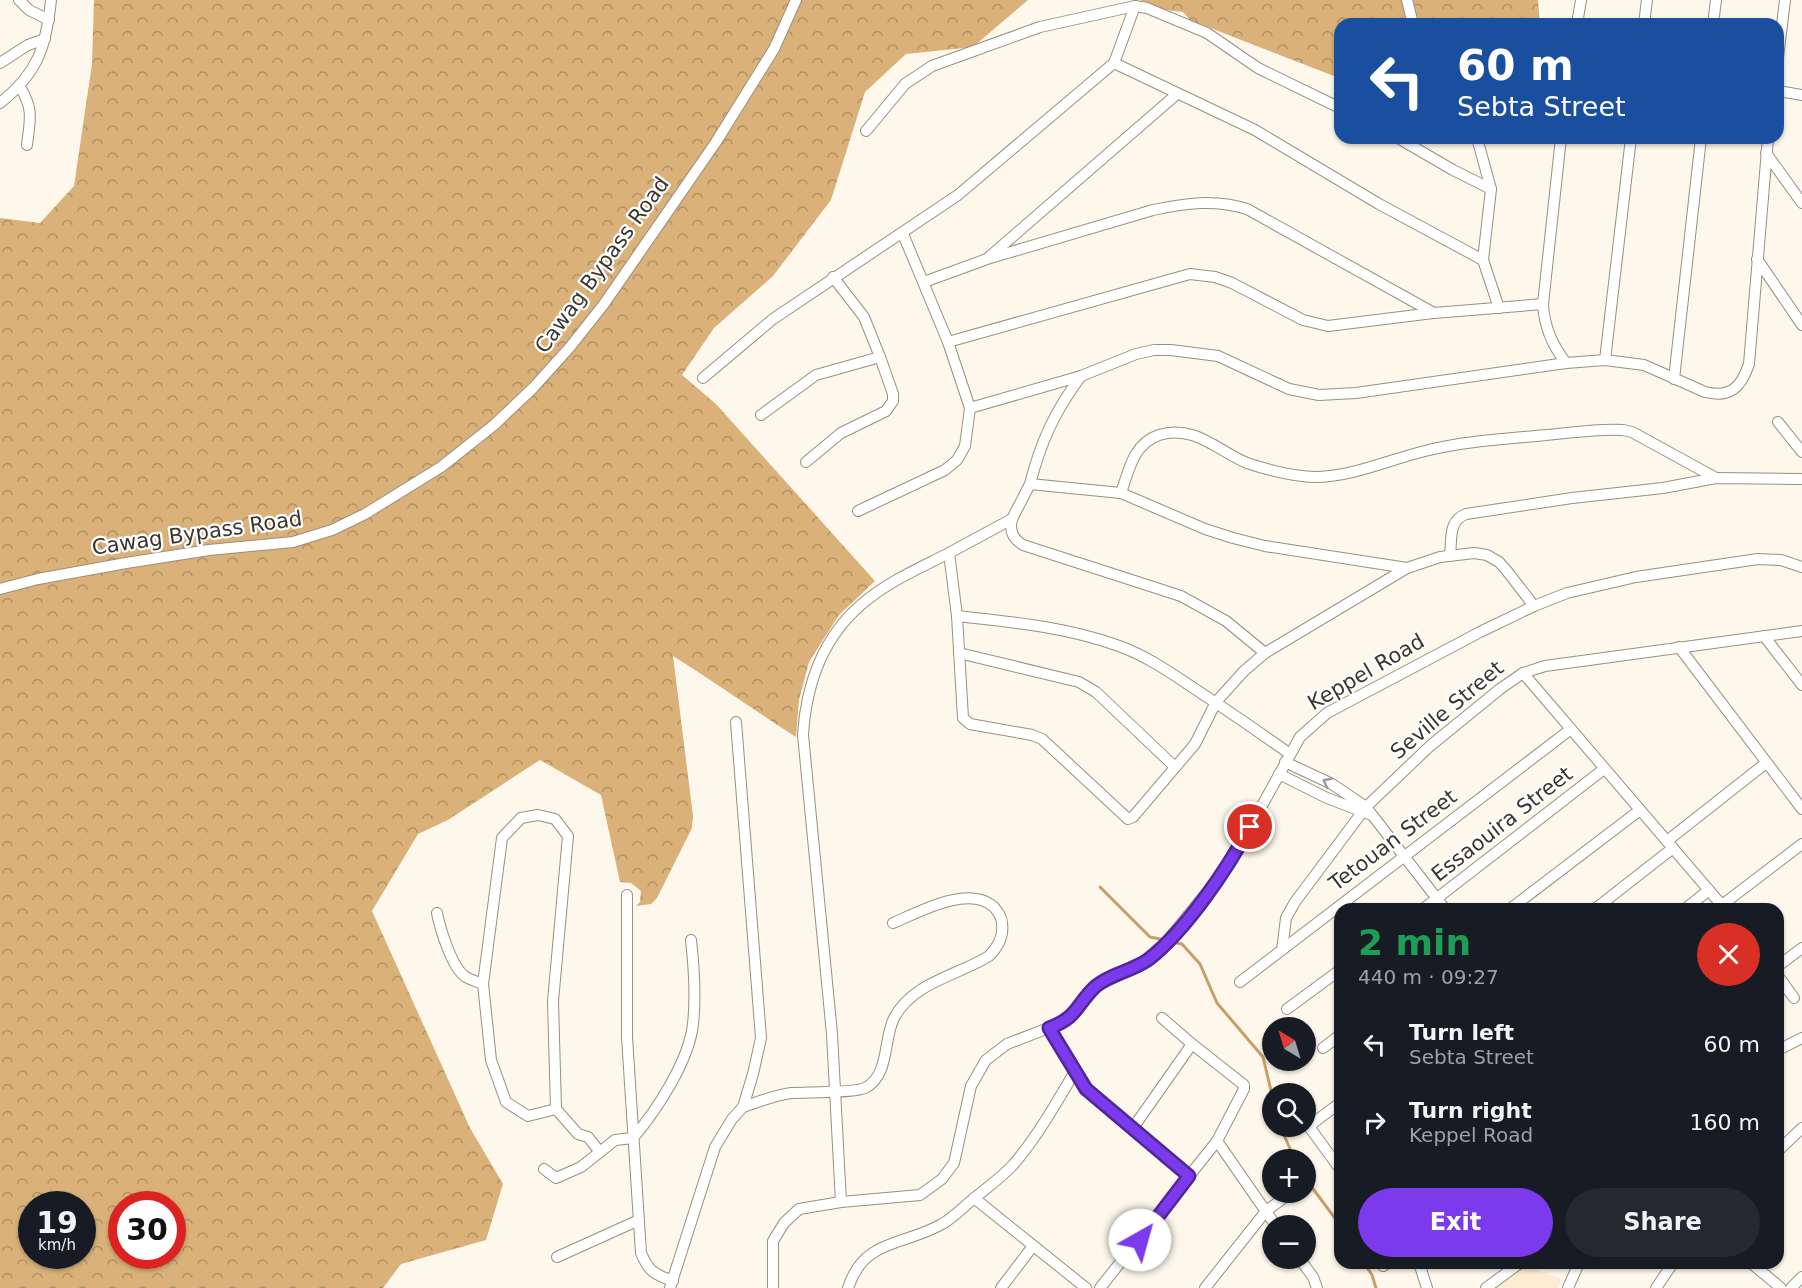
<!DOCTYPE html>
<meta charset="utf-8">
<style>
:root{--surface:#171b24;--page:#242831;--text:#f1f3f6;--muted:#9ea1a6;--accent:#7c3aed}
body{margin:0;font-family:"DejaVu Sans",sans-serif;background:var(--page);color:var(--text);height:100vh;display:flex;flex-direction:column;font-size:22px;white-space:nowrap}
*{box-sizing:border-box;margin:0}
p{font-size:20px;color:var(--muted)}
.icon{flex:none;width:33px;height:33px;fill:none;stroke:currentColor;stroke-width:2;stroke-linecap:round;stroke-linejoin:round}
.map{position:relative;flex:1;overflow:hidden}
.panel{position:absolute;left:1334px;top:903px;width:450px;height:366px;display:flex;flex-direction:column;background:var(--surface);border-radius:18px;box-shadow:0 2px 4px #0004}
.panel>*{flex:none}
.hud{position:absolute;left:1334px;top:18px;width:450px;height:126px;border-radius:18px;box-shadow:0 2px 4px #0004;background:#1a4fa0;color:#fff;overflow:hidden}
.needle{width:39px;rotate:322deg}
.fabs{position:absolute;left:1262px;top:1017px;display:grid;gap:12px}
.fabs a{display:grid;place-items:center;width:54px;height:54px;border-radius:50%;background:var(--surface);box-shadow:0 2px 4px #0004;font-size:30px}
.speed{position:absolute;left:18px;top:1191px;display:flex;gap:12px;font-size:30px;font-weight:700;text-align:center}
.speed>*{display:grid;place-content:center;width:78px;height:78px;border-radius:50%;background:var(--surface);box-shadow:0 2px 4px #0004;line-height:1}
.speed small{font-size:15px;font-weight:400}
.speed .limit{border:9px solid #d22;background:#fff;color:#111}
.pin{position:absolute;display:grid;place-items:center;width:51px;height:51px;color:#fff;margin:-26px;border:3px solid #fff;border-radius:50%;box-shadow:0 2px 6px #0007}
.me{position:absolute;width:66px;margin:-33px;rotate:38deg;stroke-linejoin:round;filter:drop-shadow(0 0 4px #0008)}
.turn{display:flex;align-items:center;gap:21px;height:126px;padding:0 24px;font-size:27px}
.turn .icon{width:78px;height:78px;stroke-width:2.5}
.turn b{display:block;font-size:42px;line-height:51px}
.round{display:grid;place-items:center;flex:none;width:63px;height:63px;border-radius:32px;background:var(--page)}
.summary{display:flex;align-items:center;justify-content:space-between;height:102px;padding:0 24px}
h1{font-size:36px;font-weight:700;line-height:45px;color:#1e9e55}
.action{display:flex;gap:12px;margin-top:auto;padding:12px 24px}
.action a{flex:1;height:69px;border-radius:36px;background:var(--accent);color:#fff;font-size:24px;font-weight:700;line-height:69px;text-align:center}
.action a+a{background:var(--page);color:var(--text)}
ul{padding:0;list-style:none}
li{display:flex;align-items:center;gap:18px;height:78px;padding:0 24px}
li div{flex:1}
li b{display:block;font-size:22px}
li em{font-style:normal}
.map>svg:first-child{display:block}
.built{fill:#fdebd3}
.forest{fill:url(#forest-crowns);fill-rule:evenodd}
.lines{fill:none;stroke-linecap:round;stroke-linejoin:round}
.stream{stroke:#c69f68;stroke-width:3}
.minor-casing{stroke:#9b8f7f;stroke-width:12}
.minor{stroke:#fff;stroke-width:10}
.oneway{stroke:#9c9a97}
.route-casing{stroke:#51269a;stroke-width:15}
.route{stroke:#7c3aed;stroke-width:10}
.labels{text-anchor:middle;stroke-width:4.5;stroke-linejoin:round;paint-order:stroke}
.street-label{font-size:21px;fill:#3a352f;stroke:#fff}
</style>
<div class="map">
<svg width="1802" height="1288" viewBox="0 0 1802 1288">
<defs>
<pattern id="forest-crowns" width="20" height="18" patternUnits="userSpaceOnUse" patternTransform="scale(1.5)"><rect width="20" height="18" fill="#d9b179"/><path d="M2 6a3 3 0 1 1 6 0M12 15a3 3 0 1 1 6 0" fill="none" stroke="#b19164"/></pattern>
</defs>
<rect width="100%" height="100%" fill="#fef7ec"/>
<polygon class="built" points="1521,1264 1561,1279 1558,1288 1492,1288"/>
<g class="forest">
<path d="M 94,0 L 1028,0 L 973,47 L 906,54 L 865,92 L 831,200 L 773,276 L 714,328 L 682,375 L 716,404 L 875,581 L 839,615 L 809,662 L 799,700 L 796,737 C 755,711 715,682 673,656 L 693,816 L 692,828 L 657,898 L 651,904 L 636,906 L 640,902 L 641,891 L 631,883 L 620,882 L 601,795 L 540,760 L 448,820 L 418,834 L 372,911 L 470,1128 L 503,1184 L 486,1240 L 401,1264 L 383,1288 L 0,1288 L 0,218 L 40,223 L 74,186 L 92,64 ZM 32,1204 L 82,1204 L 82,1256 L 32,1256 ZM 122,1204 L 172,1204 L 172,1256 L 122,1256 Z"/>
<polygon points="1140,0 1538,0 1540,24 1340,24 1339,78 1190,20 1183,12 1166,10"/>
</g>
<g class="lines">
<g class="stream">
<polyline points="1100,887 1150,937 1165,940"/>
<polyline points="1172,942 1182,944 1200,964 1217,1003 1263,1057 1272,1095"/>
<polyline points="1280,1126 1295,1160"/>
<polyline points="1305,1178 1340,1225"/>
<polyline points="1364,1263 1372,1275 1376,1288"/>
</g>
<defs>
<g id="minor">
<polyline points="19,0 29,10 49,20"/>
<polyline points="1407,0 1413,24"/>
<polyline points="1577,24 1581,0"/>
<polyline points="1644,24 1647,0"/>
<polyline points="1713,24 1716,0"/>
<polyline points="1778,58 1785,0"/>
<polyline points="0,63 28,45 45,39"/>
<polyline points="1114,63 1255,130 1379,204 1483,260"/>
<path d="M 20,87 C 34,110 30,119 27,145"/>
<polyline points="1778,91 1802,95"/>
<path d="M 0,103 C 38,73 46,47 51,0"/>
<polyline points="866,131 905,84 932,66 1040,27 1135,6 1147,8 1207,33 1258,68 1340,108"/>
<polyline points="1398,138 1453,170 1491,189"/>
<polyline points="1477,138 1491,189 1483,260 1499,308"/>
<path d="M 1561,138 L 1543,304 C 1544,327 1552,345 1566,363"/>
<polyline points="1766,153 1802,203"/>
<polyline points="989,257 1177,94"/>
<polyline points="1757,259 1802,325"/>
<path d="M 924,282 L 987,259 L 1153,210 C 1186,203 1215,199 1247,209 L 1434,313 L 1543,304"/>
<polyline points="948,342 1190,274 1215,277 1232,283 1303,320 1328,326 1433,313"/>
<polyline points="1605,360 1631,138"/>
<path d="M 1081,376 C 1055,411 1041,441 1030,484 L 1121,493 L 1205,529 L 1233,538 L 1265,546 L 1407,568"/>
<polyline points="703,378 773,319 958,195 1114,63 1135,6"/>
<polyline points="1674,379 1701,138"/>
<path d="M 970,408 L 1081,376 L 1136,354 L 1154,350 L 1171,350 L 1218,356 L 1289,389 L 1319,395 L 1356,393 L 1566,363 L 1605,360 L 1644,365 L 1705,392 C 1730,398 1741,388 1749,364 L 1768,138"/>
<polyline points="761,415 816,375 880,357"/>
<polyline points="1778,422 1802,452"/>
<polyline points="806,462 841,433 886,411 893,401 893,394 880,357 864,317 833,277"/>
<polyline points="1030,484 1012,519 949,553 957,616 963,718 970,724 1032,735 1042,739 1128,819 1133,817 1195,744 1216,702 1244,671 1265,653 1407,568 1440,557 1474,553 1487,555 1499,562 1507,571 1534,606"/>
<path d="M 1121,493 C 1129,470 1133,444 1159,435 C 1194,424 1218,451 1247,463 C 1268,470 1292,476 1314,477 C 1352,477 1388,460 1425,451 C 1464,441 1506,439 1546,435 C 1572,433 1598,428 1623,430 L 1632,432 L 1716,478"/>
<polyline points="858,511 945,470 957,460 965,446 970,408 948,342 903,234"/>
<path d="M 1012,519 C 1009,531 1013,539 1023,545 L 1181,596 L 1226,621 L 1265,653"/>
<path d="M 1450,556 C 1452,539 1448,521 1466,514 L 1572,498 L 1663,488 L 1716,478 L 1802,479"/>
<polyline points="0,589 38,579 126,563 209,550 293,542 332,530 365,514 441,467 494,425 533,388 570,347 604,304 716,142 774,49 796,0"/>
<path d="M 957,616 C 1012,622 1067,627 1119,646 C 1147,656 1171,673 1195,689 C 1227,710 1259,732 1290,754"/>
<polyline points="1764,636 1802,685"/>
<polyline points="1679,647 1802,809"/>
<polyline points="959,653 1079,682 1096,692 1175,767"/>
<polyline points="1523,673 1725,909"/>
<polyline points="1285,762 1332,784 1366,807 1445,909"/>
<polyline points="1279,774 1327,798 1369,814"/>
<polyline points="1667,841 1766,763"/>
<path d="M 627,895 L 627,1037 L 641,1253 C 649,1272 654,1274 673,1281"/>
<polyline points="1722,905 1802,844"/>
<polyline points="1423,909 1604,769"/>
<polyline points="1510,909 1640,810"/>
<polyline points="1595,909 1673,848"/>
<polyline points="1685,909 1709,890"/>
<path d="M 437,913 C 440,928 452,969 466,977 C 471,980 478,982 483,984 L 491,1060 L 506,1102 L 528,1116 L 556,1109"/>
<polyline points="1282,950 1286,918 1295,902 1366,807 1430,746 1500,689 1523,673 1545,666 1802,631"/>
<polyline points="1778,966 1802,948"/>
<polyline points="1778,976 1794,998"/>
<polyline points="1240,982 1571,729"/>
<polyline points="483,984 502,838 521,818 538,815 555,819 568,836 553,1001 556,1109 578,1134 588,1137 600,1152"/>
<polyline points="1287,1009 1340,970"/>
<polyline points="1162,1018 1192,1044"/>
<polyline points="1049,1028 1086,1089 1189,1176"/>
<polyline points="1323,1048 1340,1035"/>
<polyline points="1778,1050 1802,1038"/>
<polyline points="1340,1103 1313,1123 1310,1128 1340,1169"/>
<path d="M 743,1107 C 758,1102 775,1095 791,1093 C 806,1092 855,1093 865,1088 C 890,1075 883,1040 894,1018 C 913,982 957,976 989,956 C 998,947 1004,937 1002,923 C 1002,917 998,912 994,907 C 969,884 919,912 893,923"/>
<polyline points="1217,1141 1276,1226"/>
<polyline points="1778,1151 1802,1128"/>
<path d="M 544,1169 L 556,1178 L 581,1167 L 615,1140 L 633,1138 C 657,1110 689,1061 693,1024 C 696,997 694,967 691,940"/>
<polyline points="974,1198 1086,1288"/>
<path d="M 841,1202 L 832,1034 L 803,735 C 806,685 823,637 862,604 C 887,582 920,568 949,553"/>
<polyline points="557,1257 639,1220"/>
<polyline points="1299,1258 1313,1277 1317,1288"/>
<polyline points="1419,1263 1427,1288"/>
<polyline points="1751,1263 1781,1288"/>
<polyline points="1383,1266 1388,1263"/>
<polyline points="670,1288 715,1147 732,1119 743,1107 753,1074 761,1038 736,722"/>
<polyline points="773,1288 773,1241 784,1223 799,1209 841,1202 920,1195 942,1179 954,1163 971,1086 986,1060 1007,1044 1064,1022 1072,1016 1098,985 1140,965 1163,946 1217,880 1244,838 1300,737 1327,713 1480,632 1534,606 1567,593 1636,577 1758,559 1781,560 1802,567"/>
<path d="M 848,1288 C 864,1238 904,1246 942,1224 C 953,1218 962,1208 971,1201 C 985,1189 1001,1178 1013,1165 C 1037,1137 1056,1104 1074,1073"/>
<polyline points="1001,1288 1033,1246"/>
<polyline points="1100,1288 1217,1141 1244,1089 1244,1085 1192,1044 1133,1128"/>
<polyline points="1205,1288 1266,1211 1292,1192"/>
<polyline points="1486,1288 1520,1263"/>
<polyline points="1568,1288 1579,1263"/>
<polyline points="1656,1288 1673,1263"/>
<polyline points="1791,1288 1802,1277"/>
</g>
</defs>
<use href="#minor" class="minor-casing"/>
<use href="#minor" class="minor"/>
</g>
<defs><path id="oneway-chevron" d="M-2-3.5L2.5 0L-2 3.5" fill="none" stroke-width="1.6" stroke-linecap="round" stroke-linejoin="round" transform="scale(1.5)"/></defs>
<use class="oneway" href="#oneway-chevron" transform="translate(1327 782) rotate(-153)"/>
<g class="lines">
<defs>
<path id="route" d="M 1140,1240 L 1189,1176 L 1086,1089 L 1049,1028 C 1079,1017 1076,1004 1096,986 C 1112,973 1133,971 1149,959 C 1187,929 1227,869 1250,827"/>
</defs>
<use href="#route" class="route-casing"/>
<use href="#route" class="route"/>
</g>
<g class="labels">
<g class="street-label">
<text transform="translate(602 265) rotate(-54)" y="7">Cawag Bypass Road</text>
<text transform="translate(197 533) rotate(-8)" y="7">Cawag Bypass Road</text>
<text transform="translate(1366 672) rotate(-30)" y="7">Keppel Road</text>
<text transform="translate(1447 710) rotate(-40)" y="7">Seville Street</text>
<text transform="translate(1502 824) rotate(-38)" y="7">Essaouira Street</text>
<text transform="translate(1393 840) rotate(-37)" y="7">Tetouan Street</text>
</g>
</g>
</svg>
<div class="fabs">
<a><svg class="needle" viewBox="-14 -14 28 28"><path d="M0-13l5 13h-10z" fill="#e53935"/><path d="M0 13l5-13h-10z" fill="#9ea1a6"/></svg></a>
<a><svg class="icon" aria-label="search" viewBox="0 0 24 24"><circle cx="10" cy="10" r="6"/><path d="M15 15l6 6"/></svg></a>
<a>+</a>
<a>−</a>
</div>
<div class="speed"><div>19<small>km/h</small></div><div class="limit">30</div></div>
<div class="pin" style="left:1250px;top:827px;background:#d93025"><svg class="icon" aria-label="arrive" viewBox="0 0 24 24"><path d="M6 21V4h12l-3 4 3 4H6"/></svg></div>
<svg class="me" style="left:1140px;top:1240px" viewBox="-20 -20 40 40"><circle r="19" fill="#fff"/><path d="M0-13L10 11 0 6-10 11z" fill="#7c3aed"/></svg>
<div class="hud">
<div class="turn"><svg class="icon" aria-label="left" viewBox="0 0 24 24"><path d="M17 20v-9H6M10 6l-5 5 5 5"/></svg><div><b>60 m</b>Sebta Street</div></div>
</div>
<section class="panel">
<div class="summary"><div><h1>2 min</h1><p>440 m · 09:27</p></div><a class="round" style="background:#d93025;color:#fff"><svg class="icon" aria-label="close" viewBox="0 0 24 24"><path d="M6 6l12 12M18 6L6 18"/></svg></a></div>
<ul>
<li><svg class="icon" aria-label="left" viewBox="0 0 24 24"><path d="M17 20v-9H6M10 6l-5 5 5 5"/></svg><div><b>Turn left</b><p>Sebta Street</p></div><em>60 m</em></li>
<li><svg class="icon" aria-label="right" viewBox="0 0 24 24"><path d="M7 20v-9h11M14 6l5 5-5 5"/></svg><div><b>Turn right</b><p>Keppel Road</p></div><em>160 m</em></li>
</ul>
<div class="action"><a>Exit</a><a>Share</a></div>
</section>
</div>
